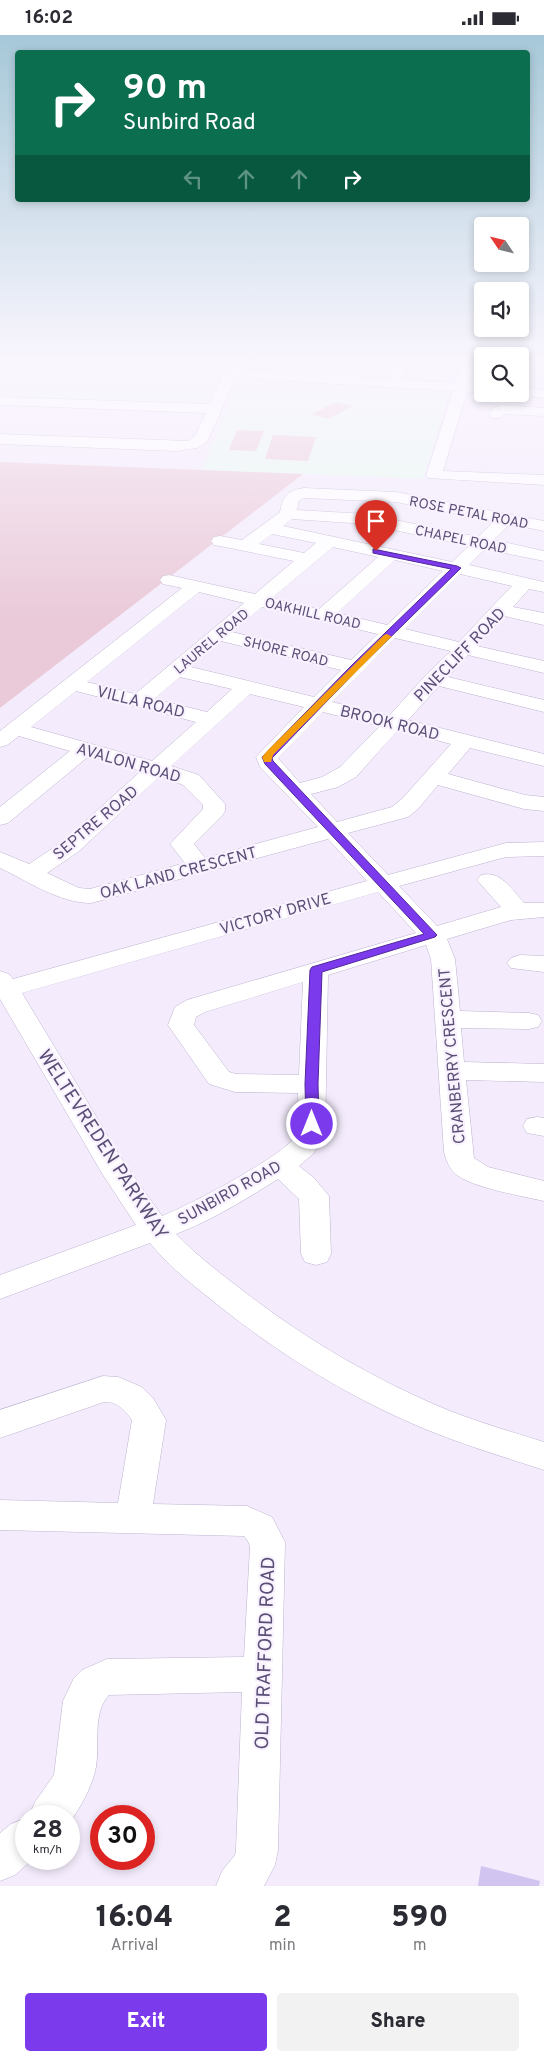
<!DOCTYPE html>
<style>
:root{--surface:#fff;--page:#f2f2f3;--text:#2b2b33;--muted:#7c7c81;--accent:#7c3aed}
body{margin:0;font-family:Overpass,sans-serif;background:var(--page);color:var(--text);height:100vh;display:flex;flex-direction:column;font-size:19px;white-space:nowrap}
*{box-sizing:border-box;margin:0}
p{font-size:16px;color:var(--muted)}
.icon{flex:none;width:28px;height:28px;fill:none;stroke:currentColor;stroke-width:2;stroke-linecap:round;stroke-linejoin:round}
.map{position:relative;height:1851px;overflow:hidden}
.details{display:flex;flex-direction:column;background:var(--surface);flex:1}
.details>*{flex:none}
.banner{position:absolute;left:15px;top:15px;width:515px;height:152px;border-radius:5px;box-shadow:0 2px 8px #0003;background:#0b6e4f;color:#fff;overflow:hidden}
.needle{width:32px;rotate:305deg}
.fabs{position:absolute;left:474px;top:182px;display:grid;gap:10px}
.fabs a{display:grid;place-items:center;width:55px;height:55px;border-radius:5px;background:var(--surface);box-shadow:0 2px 8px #0003;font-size:25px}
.speed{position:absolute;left:15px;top:1770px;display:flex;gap:10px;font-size:25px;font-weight:700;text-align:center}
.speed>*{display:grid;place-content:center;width:65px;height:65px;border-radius:50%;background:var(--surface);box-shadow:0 2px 8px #0003;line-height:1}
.speed small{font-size:12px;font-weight:400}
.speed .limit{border:8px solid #d22;background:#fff;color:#111}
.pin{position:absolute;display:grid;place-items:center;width:42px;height:42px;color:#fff;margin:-51px -21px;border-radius:50% 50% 50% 0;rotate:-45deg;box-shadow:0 0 5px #0007}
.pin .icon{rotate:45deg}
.me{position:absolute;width:55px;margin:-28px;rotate:0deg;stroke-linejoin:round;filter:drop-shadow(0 0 4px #0008)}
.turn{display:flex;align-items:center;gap:18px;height:105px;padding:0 25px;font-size:22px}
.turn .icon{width:65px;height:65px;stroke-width:2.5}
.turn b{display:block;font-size:35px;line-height:42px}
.lanes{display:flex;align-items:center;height:48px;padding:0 25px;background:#0003;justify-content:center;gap:25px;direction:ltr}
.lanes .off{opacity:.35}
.eta{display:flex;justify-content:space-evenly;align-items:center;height:85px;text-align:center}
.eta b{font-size:30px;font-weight:800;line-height:35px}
.button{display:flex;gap:10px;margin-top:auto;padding:10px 25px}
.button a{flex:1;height:58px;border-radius:5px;background:var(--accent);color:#fff;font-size:20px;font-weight:800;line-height:58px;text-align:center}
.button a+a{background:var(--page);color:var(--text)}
.status{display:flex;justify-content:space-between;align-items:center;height:35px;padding:0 25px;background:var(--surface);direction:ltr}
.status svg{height:14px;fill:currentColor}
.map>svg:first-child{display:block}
.education{fill:#e8f9f1}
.green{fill:#eacad9}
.building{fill:#d2c4f1}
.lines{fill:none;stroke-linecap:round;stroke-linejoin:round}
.minor-casing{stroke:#beb3d1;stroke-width:1}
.minor{fill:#fff;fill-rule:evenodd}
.route{fill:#7c3aed;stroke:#51269a}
.slow{fill:#f59e0b}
.labels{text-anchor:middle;stroke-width:4.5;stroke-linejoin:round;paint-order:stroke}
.far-street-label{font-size:14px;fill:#5a4f77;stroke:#f9f2fe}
.street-label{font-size:16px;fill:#5a4f77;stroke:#f9f2fe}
.near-street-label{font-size:19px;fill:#5a4f77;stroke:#f9f2fe}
</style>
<div class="status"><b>16:02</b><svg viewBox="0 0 49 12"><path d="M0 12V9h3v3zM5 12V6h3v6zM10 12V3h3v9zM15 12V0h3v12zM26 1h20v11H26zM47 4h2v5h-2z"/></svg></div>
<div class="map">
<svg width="544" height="1851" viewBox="0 0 544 1851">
<rect width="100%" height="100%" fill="#f4ecfc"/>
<g class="education">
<polygon points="0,324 228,324 208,367 194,367 192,370 0,363"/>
<polygon points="250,342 439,355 449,359 423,444 202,435 239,345"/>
</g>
<g class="green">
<polygon points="336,367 353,371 328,384 312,379"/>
<polygon points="237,395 264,396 256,416 229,415"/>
<polygon points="273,400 316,402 308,426 265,424"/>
<polygon points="0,427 303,439 0,673"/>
</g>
<polygon class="building" points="481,1831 540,1846 539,1851 478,1851"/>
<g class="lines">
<defs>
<g id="minor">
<polygon points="230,324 244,324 240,334 343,341 352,324 366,324 357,342 388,344 395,324 409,324 402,345 455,348 463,324 477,324 469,349 482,350 482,358 467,357 443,436 544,440 544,450 428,443 426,440 453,356 236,343 207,407 197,413 176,416 0,409 0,399 188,406 195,401 206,378 0,370 0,362 210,369"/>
<polygon points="520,353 544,355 544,363 515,360 514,359 520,359"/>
<polygon points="502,370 544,373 544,381 504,379 501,383 491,383 489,380 493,373"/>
<path d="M 304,453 L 396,457 L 544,486 L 544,496 L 510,489 L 494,505 L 544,516 L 544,526 L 485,514 L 469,530 L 544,547 L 544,557 L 529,554 L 513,572 L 544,578 L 544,590 L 504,581 L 477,611 L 544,626 L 544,638 L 468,620 L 448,642 L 544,665 L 544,677 L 439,651 L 408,685 L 544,719 L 544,731 L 470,713 L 448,739 L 525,760 L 544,762 L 544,776 L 524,774 L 438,750 L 418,774 L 408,782 L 348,798 L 388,840 L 506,808 L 544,807 L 544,821 L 506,822 L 399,851 L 437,891 L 501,872 L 477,845 L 481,840 C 501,835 511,854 524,868 L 544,868 L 544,882 L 511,885 L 447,904 L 455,924 L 460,976 L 529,978 L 538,980 L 542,986 L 538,992 L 529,994 L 461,993 L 464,1027 L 544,1029 L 544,1047 L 466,1045 L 474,1123 L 488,1132 L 544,1146 L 544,1166 C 522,1161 474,1153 457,1140 C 450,1135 446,1125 444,1117 L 431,924 L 426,910 L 328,940 L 325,1100 L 313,1119 L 299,1131 L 314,1143 L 329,1161 L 331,1219 L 327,1227 L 316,1230 L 305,1227 L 301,1219 L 299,1164 L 278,1144 C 245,1165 212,1185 176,1199 C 197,1221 221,1239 246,1258 C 308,1306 377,1346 450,1376 C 481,1388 512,1397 544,1407 L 544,1435 C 504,1422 464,1410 425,1394 C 353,1364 285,1323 223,1274 C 198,1254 171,1234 150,1208 L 0,1264 L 0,1240 L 136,1190 L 103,1140 L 0,964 L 0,936 L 9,939 L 13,944 L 367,846 L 328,804 L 91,868 C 59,868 28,846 0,833 L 0,817 L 29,829 L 62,807 L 141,736 L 89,721 L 8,788 L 0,790 L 0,772 L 70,716 L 19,701 L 7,710 L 0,712 L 0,696 L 182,553 L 163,549 L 160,545 L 163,541 L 169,540 L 255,559 L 294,526 L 220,511 L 214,510 L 211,506 L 214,502 L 220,501 L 242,505 L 280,477 C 283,461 288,455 304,453 ZM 304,463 L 396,467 L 494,486 L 478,502 L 366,479 L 297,475 L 299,465 ZM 292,484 L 366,489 L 469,511 L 452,527 L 283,491 ZM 272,499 L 316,508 L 304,518 L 259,509 ZM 333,512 L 378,522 L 319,574 L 272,563 ZM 395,525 L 443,536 L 387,590 L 337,578 ZM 460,539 L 512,551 L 459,607 L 405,594 ZM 199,557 L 244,568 L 135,659 L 87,647 ZM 262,572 L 378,599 L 351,625 L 232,597 ZM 395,603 L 451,616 L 426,640 L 389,681 L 332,667 ZM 221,606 L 341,635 L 314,662 L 191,632 ZM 180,642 L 232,654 L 207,677 L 154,664 ZM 76,656 L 196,687 L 152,726 L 31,692 ZM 250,659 L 304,672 L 256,722 L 260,732 L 318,792 L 205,823 L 194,809 L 222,781 L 225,776 L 225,769 L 199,740 L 171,731 ZM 323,677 L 380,691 L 340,732 L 322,742 L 300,748 L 278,723 ZM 398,695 L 451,709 L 402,764 L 392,772 L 337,787 L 311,759 L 338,752 L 356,742 ZM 160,741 L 183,750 L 203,770 L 203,774 L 170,809 L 185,828 L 90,854 L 79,853 L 47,838 L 78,817 ZM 378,857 L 416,898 L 187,965 L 175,972 L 168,990 L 209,1049 L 235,1057 L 298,1058 C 298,1070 301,1089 296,1100 C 288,1119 184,1173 162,1181 L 123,1126 L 22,958 ZM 303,947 L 299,1040 L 236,1039 L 229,1037 L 194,990 L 196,982 L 205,977 Z"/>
<polygon points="520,920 544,921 544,937 511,933 507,928 511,923"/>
<polygon points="537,1082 544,1083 544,1101 527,1098 523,1091 527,1084"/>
<path d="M 103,1341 L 118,1342 L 142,1352 L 153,1363 L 166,1385 L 153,1469 L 247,1471 L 272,1482 L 285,1507 L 278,1815 L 275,1830 L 264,1851 L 216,1851 L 222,1836 L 235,1820 L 236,1815 L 242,1657 L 109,1660 C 92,1678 100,1708 96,1732 C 92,1752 81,1772 69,1788 L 69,1781 L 29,1781 L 35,1767 L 54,1740 L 63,1666 L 74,1643 L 82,1635 L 107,1624 L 244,1622 L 250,1512 L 248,1506 L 244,1501 L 0,1495 L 0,1465 L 118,1468 L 132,1385 C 125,1375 117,1366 104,1367 L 0,1403 L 0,1375 Z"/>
<polygon points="26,1783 26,1824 33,1824 15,1840 0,1846 0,1798 11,1789"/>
</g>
</defs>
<use href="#minor" class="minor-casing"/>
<use href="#minor" class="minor"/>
</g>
<linearGradient id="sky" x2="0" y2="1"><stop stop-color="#a6c8d8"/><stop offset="0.56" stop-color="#faf6fe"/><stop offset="1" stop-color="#faf6fe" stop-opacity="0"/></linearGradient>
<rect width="544" height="583" fill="url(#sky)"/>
<polygon class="route" points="373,514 457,531 461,533 358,634 272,723 273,726 437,900 435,902 322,937 318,1049 319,1089 312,1093 306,1089 305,1049 310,935 312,932 424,899 265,729 262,722 352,630 451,534 373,518"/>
<polygon class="slow" points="387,599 392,602 390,603 273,720 271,727 264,727 262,722 267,716 384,600"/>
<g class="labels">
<g class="far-street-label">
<text transform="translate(469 477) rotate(11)" y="5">ROSE PETAL ROAD</text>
<text transform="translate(461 504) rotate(12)" y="5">CHAPEL ROAD</text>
<text transform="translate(313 578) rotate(13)" y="5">OAKHILL ROAD</text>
<text transform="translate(211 606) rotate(-40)" y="5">LAUREL ROAD</text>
<text transform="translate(286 616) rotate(14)" y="5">SHORE ROAD</text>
</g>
<g class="street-label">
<text transform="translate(459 619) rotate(-46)" y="6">PINECLIFF ROAD</text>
<text transform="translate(141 666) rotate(14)" y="6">VILLA ROAD</text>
<text transform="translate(390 687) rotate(14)" y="6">BROOK ROAD</text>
<text transform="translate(129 727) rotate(16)" y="6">AVALON ROAD</text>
<text transform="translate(95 787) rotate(-40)" y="6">SEPTRE ROAD</text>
<text transform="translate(178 837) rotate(-15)" y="6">OAK LAND CRESCENT</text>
<text transform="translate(275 878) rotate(-16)" y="6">VICTORY DRIVE</text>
<text transform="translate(451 1021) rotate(-95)" y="6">CRANBERRY CRESCENT</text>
<text transform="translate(229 1157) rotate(-29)" y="6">SUNBIRD ROAD</text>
</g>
<g class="near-street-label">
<text transform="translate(104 1109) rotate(57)" y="7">WELTEVREDEN PARKWAY</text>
<text transform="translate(264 1618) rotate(-88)" y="7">OLD TRAFFORD ROAD</text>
</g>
</g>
</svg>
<div class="fabs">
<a><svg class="needle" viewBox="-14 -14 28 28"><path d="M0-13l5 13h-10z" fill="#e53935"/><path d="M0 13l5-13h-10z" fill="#7c7c81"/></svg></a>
<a><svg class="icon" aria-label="sound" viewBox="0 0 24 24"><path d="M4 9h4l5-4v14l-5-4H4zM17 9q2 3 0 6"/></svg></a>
<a><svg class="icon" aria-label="search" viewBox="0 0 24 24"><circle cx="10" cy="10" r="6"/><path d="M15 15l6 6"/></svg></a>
</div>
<div class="speed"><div>28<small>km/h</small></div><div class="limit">30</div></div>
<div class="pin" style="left:376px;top:516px;background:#d93025"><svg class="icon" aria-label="arrive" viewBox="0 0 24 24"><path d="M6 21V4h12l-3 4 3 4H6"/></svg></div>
<svg class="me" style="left:312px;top:1089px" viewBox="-20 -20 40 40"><circle r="17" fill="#7c3aed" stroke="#fff" stroke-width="3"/><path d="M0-11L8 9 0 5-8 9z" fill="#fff"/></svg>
<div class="banner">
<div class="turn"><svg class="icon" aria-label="right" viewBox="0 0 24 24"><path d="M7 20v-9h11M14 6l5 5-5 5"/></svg><div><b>90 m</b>Sunbird Road</div></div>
<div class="lanes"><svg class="icon off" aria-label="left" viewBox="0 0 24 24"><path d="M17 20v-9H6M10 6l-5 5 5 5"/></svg><svg class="icon off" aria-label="ahead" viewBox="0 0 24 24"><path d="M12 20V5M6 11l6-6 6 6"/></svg><svg class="icon off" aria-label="ahead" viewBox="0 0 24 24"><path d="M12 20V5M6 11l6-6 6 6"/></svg><svg class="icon" aria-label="right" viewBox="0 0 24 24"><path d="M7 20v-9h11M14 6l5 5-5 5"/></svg></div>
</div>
</div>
<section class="details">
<div class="eta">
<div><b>16:04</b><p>Arrival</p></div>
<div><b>2</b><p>min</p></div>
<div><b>590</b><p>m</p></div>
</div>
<div class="button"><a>Exit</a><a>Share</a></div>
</section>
